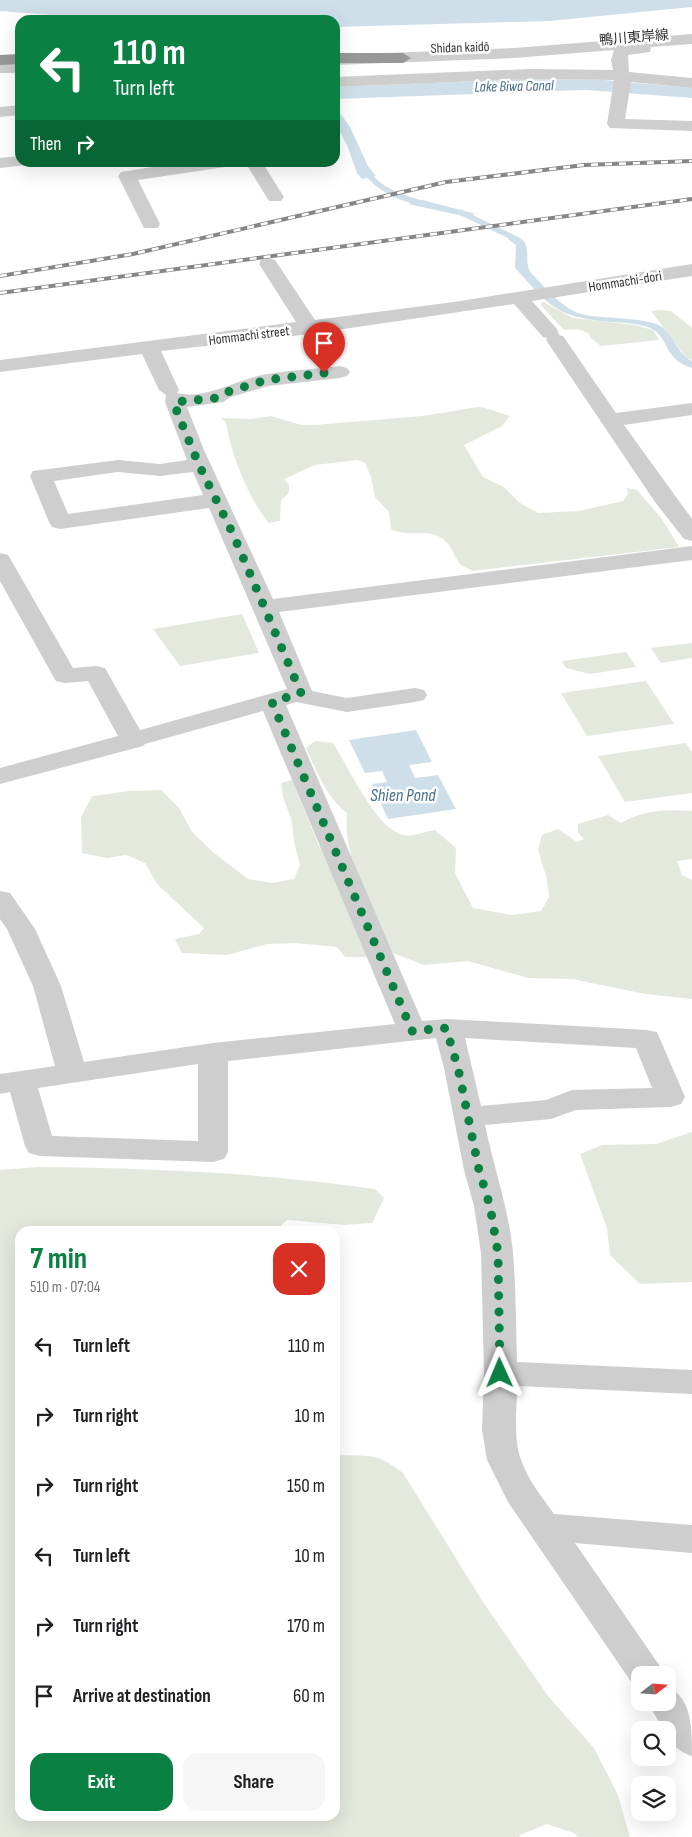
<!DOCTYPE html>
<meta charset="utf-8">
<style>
:root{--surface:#fff;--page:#f6f6f6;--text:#202124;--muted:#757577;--accent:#0b8043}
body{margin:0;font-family:"Sofia Sans Condensed","Noto Sans JP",sans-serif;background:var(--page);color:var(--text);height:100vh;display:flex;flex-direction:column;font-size:19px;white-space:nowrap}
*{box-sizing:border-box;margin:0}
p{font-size:16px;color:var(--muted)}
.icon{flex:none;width:28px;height:28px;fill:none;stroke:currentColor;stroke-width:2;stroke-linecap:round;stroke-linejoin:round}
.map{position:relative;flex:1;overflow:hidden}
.details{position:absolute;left:15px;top:1226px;width:325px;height:595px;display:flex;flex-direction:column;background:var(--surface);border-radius:15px;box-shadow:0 5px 20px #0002}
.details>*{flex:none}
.hud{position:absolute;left:15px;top:15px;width:325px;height:152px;border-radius:15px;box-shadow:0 5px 20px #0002;background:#0b8043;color:#fff;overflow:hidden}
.needle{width:32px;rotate:73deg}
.tools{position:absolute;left:631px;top:1666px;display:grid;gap:10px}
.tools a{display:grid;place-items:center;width:45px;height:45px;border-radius:10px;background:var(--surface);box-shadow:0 5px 20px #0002;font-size:25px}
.pin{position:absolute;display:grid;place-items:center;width:42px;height:42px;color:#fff;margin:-51px -21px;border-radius:50% 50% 50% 0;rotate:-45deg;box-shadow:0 0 5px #0007}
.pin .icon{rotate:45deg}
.me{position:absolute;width:55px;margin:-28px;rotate:359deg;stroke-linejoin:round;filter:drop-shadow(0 0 4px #0008)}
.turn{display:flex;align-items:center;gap:18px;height:105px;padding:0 15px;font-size:22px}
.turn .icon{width:65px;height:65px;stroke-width:2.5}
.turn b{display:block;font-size:35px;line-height:42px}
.then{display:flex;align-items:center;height:48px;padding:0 15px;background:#0003;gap:10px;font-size:19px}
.round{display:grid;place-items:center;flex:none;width:52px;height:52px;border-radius:15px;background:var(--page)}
.headline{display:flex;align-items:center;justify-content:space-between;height:85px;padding:0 15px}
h1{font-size:30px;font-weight:700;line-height:38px;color:var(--accent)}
.action{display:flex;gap:10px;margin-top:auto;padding:10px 15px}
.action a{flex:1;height:58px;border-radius:15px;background:var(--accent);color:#fff;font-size:20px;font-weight:700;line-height:58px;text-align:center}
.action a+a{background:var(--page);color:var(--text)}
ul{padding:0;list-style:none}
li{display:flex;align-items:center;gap:15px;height:70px;padding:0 15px}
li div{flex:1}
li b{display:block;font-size:19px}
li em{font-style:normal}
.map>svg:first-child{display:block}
.green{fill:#e4e9de}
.water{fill:#cfdfea}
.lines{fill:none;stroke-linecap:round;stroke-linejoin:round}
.stream{stroke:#cfdfea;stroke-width:5.5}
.minor{fill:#cecece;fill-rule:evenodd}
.highway{fill:#989898;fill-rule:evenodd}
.rail-casing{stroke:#868686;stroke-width:4}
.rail{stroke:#fff;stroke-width:2.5;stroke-dasharray:7;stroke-linecap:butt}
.route{stroke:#0b8043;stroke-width:9;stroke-dasharray:0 16.2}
.labels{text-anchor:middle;stroke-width:5;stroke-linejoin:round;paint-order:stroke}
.far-street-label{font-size:14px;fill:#313131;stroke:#fff}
.far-water-label{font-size:15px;font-style:italic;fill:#456f8d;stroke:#fff}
.water-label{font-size:18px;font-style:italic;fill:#456f8d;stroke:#fff}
</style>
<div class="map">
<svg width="692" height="1837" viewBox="0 0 692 1837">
<rect width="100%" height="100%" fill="#fff"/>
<g class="green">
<polygon points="543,302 573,318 635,325 653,330 659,340 601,346 591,338 588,333 578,329 564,330 540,304"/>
<polygon points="661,310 671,311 692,328 692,360 686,357 651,311"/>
<path d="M 478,407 C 490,408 498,413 510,416 L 502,426 L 464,445 L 483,477 L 504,487 L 520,503 L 538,513 L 579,511 L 623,501 L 628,494 L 627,488 L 637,490 L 662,519 L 679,547 L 472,571 C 469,569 464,567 461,565 C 454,558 453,545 440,537 C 425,528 407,538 391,529 L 389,512 L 375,497 L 371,477 L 365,463 L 358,460 L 315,465 L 284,479 L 289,485 L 289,492 L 281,501 L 280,521 L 269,523 C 249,500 230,452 226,422 L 221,418 L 252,419 L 271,416 L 301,425 L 315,425 L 422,416 Z"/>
<polygon points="242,614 259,653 180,666 153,629"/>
<polygon points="692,643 692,658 661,663 651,648"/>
<polygon points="626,652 636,667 590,674 566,668 562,661"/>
<polygon points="646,681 674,724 587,736 561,693"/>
<path d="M 315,741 L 333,743 C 348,766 377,831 404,835 C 413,837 426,831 435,830 L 456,848 L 455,873 L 473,908 L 512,915 L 541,911 L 549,897 L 547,879 L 538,850 L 542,835 L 558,829 L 577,842 L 584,839 L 578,833 L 578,824 L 608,815 L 621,823 C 642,810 668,809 692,811 L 692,859 L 677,861 L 682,875 L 692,880 L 692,999 L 645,994 L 572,979 L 528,978 L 468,961 L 424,965 L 393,953 C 375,912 342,859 347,813 C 326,797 317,772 306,748 Z"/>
<polygon points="686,743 692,752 692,793 625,802 598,756"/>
<polygon points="292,780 319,846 335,874 368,957 345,957 337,947 296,943 267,944 227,955 182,953 175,939 199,934 204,928 157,884 145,863 126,855 107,858 82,853 81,817 92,796 130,791 161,790 179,808 192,832 214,853 248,879 272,883 294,879 300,865 294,842 292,821 283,797 281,783"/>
<polygon points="692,1132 692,1282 640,1284 610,1255 607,1228 580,1154 602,1145 656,1144"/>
<path d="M 38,1167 C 151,1168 263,1173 375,1189 L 384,1198 L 372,1223 L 344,1225 L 287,1220 L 275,1231 L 20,1231 L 20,1816 L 335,1816 L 335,1455 C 368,1456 376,1452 403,1473 L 483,1602 L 548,1696 L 594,1748 L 618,1795 L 630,1837 L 578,1837 L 574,1833 L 547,1824 L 520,1835 L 519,1837 L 0,1837 L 0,1170 Z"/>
</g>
<g class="water">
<polygon points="0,0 692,0 692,7 550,21 335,27 335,20 81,18 61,20 64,16 0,11"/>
<polygon points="525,79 604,80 692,88 692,98 586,90 335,99 335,87"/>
<polygon points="335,106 350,127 368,166 376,176 362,179 357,173 347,145 335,123"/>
<polygon points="422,200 476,214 463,216 408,204"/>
<path d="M 516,236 C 535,243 522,261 531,273 C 544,286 560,306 578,313 C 598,320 647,316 662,327 C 674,336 677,353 692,361 L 692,368 C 663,359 670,339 652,329 C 640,323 624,323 611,322 C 555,317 551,307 515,268 L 516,245 L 508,239 Z"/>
<polygon points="416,730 432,762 409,765 415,778 438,775 456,809 388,819 372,784 387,782 382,771 365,773 349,740"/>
</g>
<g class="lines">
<g class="stream">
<path d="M 363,168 C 378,190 400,198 425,204"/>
<polyline points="460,212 512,237 521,244"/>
</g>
<g class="minor">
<polygon points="692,34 692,44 651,47 650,52 628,55 629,72 692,78 692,88 631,82 625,119 692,121 692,131 610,128 607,124 614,80 530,79 335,87 335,77 530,69 613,70 611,60 614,50 514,58 335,65 335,55 514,48"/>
<rect x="0" y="63" width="20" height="10"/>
<polygon points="20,105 20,115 0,117 0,107"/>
<polygon points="20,156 20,162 28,162 26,165 0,168 0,158"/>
<polygon points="184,162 233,162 225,167 138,180 160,224 158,228 144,228 118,176 121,172 127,171"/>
<polygon points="245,162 262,162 284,197 281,201 269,201"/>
<path d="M 268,258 L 275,260 L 315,320 L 454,302 L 692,264 L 692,276 L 532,301 L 557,329 L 559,335 L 563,336 L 616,413 L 692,403 L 692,415 L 624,425 L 692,519 L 692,541 L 684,539 L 655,502 L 546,340 L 547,338 L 543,337 L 514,304 L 310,334 L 161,351 L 179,390 L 177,393 C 207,400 237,379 267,374 C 291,370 316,369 340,366 L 347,368 L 350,372 L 347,376 L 340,378 L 268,386 L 231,397 L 223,402 L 187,407 L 204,450 L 273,599 L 692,546 L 692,560 L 279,612 L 312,691 L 347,698 L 415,688 L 424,690 L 427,695 L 424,700 L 415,702 L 347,712 L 296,702 L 286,705 L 422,1021 L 447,1019 L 647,1030 L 657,1032 L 685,1097 L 681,1104 L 670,1107 L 576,1110 L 551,1119 L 485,1125 C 494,1168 509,1210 513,1253 C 516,1289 516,1326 517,1362 L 692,1370 L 692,1394 L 517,1386 C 517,1410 513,1437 521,1460 C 528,1480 542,1497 554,1514 L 692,1525 L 692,1553 L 575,1543 L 666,1675 L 640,1675 L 640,1688 L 634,1686 L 508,1502 L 487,1460 L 482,1430 L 484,1373 L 481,1253 L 474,1206 L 464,1170 L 444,1068 L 436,1038 L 228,1061 L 228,1152 L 224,1159 L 213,1162 L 40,1156 L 29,1153 L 25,1146 L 10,1092 L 0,1094 L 0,1074 L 55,1066 L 33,986 L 7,929 L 0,919 L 0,891 L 10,893 L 35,929 L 61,986 L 84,1062 L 213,1043 L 395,1024 L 263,711 L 145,744 L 143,746 L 0,784 L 0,768 L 118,736 L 88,681 L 65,683 L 56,681 L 53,676 L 0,581 L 0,553 L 8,555 L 11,560 L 73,668 L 96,666 L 105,668 L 140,730 L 287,689 L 209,508 L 60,529 L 52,527 L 49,522 L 30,476 L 33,471 L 118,460 L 160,464 L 187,460 L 165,402 L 166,395 L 159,390 L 142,354 L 0,372 L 0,360 L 296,322 L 259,264 L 261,260 ZM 118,472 L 160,476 L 193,472 L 203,495 L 68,514 L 54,481 ZM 465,1038 L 636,1048 L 652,1088 L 572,1090 L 546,1100 L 481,1106 ZM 198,1064 L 198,1141 L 52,1136 L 38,1088 Z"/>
<path d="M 668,1687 C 692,1698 692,1728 692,1756 C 680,1752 668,1744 668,1730 L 664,1730 L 647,1702 L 668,1702 Z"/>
</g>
<g class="highway">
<polygon points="335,53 403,53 411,58 403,63 335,63"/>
<polygon points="20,54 20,64 0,65 0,55"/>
</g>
<defs>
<g id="rail">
<polyline points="0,276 133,254 446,182 584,165 692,161"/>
<polyline points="0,293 692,199"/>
</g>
</defs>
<use href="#rail" class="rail-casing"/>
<use href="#rail" class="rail"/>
</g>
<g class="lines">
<polyline class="route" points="324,373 266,380 224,393 216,398 175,402 177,412 199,465 233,534 301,693 272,702 412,1031 446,1028 458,1068 479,1170 490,1206 498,1253 500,1373"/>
</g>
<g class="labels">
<g class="far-street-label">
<text transform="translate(634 37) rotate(-5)" y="5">鴨川東岸線</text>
<text transform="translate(460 47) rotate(-2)" y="5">Shidan kaidō</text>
<text transform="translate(625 281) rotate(-9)" y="5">Hommachi-dori</text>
<text transform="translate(249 335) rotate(-7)" y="5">Hommachi street</text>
</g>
<g class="far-water-label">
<text transform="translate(514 86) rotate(-1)" y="5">Lake Biwa Canal</text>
</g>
<g class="water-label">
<text x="403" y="801">Shien Pond</text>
</g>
</g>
</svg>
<div class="tools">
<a><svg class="needle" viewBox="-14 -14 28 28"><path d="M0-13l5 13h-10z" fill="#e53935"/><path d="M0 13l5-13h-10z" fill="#757577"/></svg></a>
<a><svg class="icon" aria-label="search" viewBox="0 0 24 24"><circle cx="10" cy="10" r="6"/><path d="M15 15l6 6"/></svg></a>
<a><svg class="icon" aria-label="layers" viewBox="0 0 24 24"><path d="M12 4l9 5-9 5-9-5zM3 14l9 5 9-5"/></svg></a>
</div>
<div class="pin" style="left:324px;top:373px;background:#d93025"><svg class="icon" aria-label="arrive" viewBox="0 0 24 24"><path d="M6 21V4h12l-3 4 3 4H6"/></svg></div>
<svg class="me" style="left:500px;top:1373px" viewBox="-20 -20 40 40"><path d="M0-17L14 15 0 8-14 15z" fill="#0b8043" stroke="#fff" stroke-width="4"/></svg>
<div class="hud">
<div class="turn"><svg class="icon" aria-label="left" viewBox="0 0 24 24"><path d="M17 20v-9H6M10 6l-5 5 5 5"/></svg><div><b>110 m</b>Turn left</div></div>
<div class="then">Then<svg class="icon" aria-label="right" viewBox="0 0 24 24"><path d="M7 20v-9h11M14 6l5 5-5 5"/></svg></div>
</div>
<section class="details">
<div class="headline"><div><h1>7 min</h1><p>510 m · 07:04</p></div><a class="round" style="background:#d93025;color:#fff"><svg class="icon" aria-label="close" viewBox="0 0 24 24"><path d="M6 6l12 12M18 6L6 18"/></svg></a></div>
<ul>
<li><svg class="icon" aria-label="left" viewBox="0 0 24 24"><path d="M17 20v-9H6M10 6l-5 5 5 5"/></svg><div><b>Turn left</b></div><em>110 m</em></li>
<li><svg class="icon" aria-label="right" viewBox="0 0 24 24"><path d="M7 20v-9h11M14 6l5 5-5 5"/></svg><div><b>Turn right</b></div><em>10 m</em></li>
<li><svg class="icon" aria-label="right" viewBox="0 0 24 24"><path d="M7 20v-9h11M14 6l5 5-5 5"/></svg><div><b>Turn right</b></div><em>150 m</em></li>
<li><svg class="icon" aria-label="left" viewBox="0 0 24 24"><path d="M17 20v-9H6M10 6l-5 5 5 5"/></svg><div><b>Turn left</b></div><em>10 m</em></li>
<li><svg class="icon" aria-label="right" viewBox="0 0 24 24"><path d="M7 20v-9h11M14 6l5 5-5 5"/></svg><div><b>Turn right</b></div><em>170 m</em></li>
<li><svg class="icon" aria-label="arrive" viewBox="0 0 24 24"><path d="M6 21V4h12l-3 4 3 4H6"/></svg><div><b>Arrive at destination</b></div><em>60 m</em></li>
</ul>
<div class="action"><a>Exit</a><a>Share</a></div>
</section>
</div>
